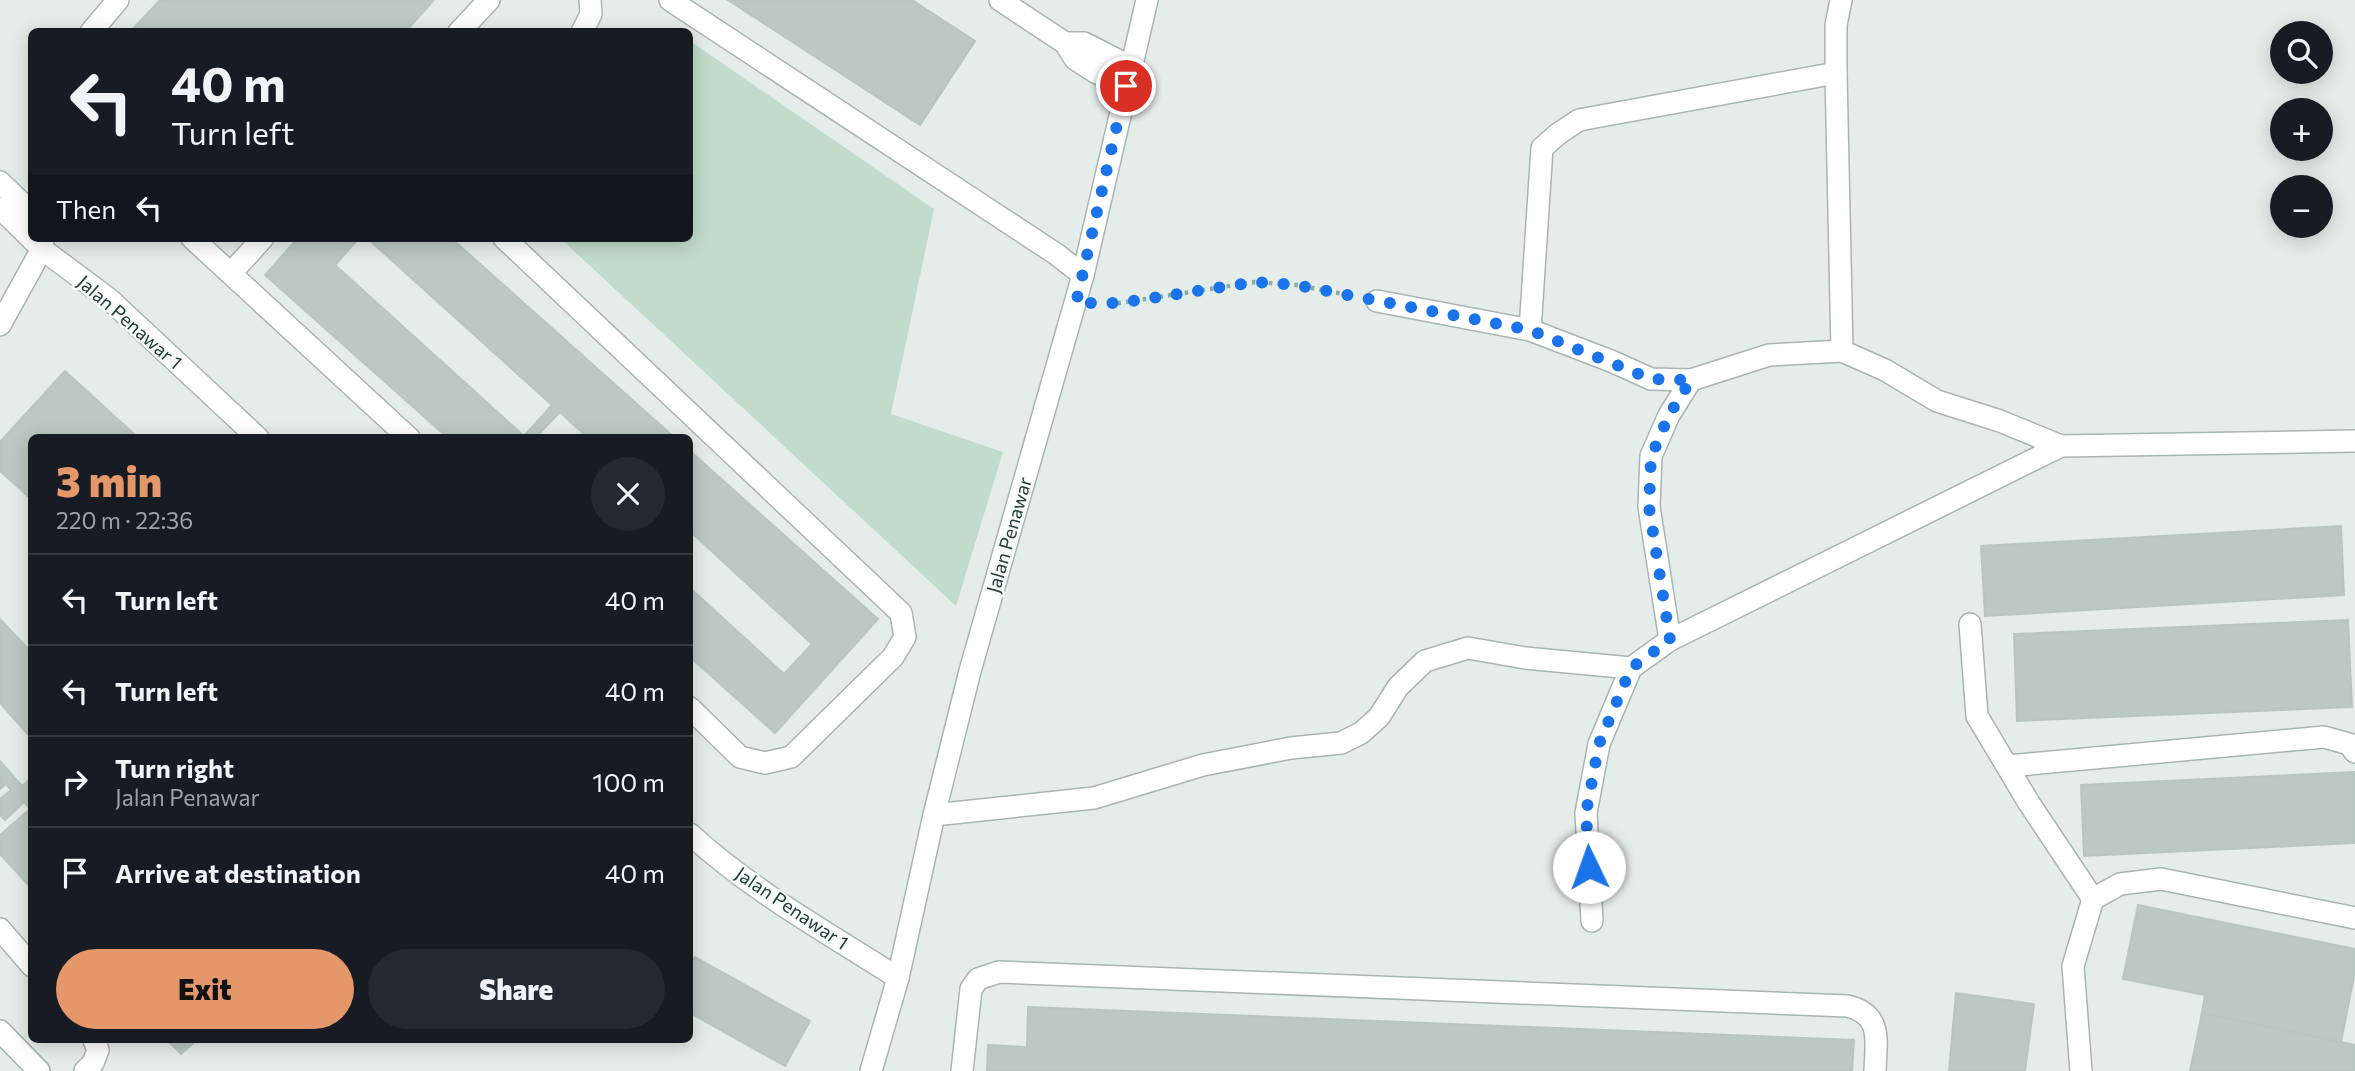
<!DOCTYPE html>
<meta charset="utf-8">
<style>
:root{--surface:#171b24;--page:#242831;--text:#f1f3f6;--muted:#9ea1a6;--line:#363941;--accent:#e5976c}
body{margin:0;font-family:Commissioner,sans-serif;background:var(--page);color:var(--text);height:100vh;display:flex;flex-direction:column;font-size:26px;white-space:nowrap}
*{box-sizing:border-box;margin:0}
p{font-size:23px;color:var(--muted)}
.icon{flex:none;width:38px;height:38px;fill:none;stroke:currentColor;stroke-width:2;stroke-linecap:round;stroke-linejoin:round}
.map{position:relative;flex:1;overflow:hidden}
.side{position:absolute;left:28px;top:434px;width:665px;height:609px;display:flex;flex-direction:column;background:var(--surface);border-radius:10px;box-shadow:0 4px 18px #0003}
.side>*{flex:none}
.guide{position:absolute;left:28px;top:28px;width:665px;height:214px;border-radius:10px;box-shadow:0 4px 18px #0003;background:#171b24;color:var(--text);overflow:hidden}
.fabs{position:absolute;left:2270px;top:21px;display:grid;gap:14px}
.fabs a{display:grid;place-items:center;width:63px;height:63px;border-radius:50%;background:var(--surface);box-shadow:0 4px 18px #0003;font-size:35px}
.pin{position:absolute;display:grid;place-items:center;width:60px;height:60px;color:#fff;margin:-30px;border:4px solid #fff;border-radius:50%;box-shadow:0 2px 7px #0007}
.me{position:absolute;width:77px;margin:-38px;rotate:357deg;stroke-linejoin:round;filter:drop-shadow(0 0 5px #0008)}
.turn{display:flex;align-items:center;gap:24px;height:147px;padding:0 28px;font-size:32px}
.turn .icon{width:91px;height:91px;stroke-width:2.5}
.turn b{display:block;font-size:49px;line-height:60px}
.then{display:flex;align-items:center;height:66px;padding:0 28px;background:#0003;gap:14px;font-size:26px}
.round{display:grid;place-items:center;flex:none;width:74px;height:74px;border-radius:37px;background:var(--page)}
.head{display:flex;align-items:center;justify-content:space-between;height:119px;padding:0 28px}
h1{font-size:42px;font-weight:800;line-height:52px;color:var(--accent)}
.action{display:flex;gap:14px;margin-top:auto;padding:14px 28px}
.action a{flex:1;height:80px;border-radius:42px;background:var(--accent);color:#111;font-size:28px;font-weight:800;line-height:80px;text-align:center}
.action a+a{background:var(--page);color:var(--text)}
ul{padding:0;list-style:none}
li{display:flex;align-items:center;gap:21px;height:91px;padding:0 28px;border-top:2px solid var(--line)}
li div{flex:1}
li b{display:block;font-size:26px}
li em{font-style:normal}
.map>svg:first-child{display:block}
.green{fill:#c1dccb}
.building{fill:#bbc8c4;stroke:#b8c6c2;stroke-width:2}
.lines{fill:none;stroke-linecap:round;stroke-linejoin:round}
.lane-casing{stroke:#a8b5b2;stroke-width:24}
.street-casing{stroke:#a8b5b2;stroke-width:24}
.secondary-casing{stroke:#a2b5b0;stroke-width:24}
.path{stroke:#89ada6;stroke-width:4.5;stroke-dasharray:3.5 5;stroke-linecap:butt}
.lane{stroke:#fff;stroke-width:21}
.street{stroke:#fff;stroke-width:21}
.secondary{stroke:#fff;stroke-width:21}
.route{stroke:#1a73e8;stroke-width:12;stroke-dasharray:0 21.6}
.labels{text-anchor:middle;stroke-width:5;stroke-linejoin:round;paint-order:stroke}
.street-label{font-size:19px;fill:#263d3a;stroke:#f6faf8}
</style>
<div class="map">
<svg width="2355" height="1071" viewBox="0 0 2355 1071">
<rect width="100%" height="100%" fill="#e5edea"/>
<polygon class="green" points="690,41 934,209 891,414 1003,452 956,606 560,238 690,238"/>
<g class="building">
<polygon points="160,0 434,0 405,32 130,32"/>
<polygon points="728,0 912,0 975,41 920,125"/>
<polygon points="298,238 359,238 335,265 524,436 552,405 367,238 451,238 675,438 588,438 560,412 535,438 448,438 265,275"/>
<polygon points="65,371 133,433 129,438 32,438 32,500 0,471 0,442"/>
<polygon points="690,451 878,619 775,733 690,657 690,588 784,674 812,644 690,531"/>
<polygon points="2341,526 2344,595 1985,616 1981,546"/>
<polygon points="0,619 32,653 32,739 0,703"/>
<polygon points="2348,620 2352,707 2017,721 2014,634"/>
<polygon points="0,761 22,786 32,778 32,788 26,793 32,799 32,889 0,854 0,835 30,809 24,802 5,820 0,815 0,799 11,790 6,784 0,789"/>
<polygon points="2354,772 2355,843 2084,856 2081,785"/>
<polygon points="2138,905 2355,949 2355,971 2341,1042 2202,1013 2205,995 2123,979"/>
<polygon points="695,957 810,1021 785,1066 690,1013 690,967"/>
<polygon points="1956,993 2034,1004 2025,1071 1949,1071"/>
<polygon points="1028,1007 1854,1040 1852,1071 987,1071 988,1045 1027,1047"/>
<polygon points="2202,1013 2355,1045 2355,1071 2190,1071"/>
<polygon points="167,1040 197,1040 181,1054"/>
</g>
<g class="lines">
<defs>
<g id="lane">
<polyline points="670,0 1056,254 1083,275"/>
<polyline points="1000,0 1065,43 1075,59 1095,72 1126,86"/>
<polyline points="91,32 118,0"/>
<polyline points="459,32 489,0"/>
<polyline points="582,32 591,14 590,0"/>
<polyline points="1065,43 1084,43 1131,67"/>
<polyline points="192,238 409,438"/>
<polyline points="504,238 901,613 905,637 893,657 791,757 765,763 740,757 690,708"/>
<polyline points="231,273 263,238"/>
<polyline points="1970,624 1977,716 2029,803 2093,899"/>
<polyline points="2008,766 2324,737 2349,744 2355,752"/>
<polyline points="0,929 32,966"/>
<polyline points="85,1071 93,1063 98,1050 94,1040"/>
<path d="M 962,1071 L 971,989 L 978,979 L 999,972 L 1847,1006 C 1883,1014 1876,1041 1875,1071"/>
<polyline points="2081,1071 2073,966 2093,899 2120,884 2161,879 2355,918"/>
</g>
<g id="street">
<polyline points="1841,0 1836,25 1836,73 1842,351"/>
<polyline points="0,182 32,213"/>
<polyline points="0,208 42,249 109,299 258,438"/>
<polyline points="1377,301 1530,330 1611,361 1651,379 1691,380"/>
<polyline points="0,325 42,249 43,238"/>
<polyline points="1530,330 1542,148 1558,134 1579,120 1836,73"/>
<polyline points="1670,640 1649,507 1651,456 1669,415 1691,380 1769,355 1842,351 1885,370 1937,401 2000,421 2061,446 2355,441"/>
<polyline points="934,815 1094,798 1203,765 1291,748 1341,743 1361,733 1379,717 1398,687 1425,661 1468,648 1525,658 1631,668"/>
<path d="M 690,834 C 752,891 828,933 898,978"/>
<polyline points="1592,921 1586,813 1599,744 1631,668 1670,640 2061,446"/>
<polyline points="871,1071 898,978 934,815 970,671 1083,275 1147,0"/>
</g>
<polyline id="secondary" points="0,1031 39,1071"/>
</defs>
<use href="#lane" class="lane-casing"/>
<use href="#street" class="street-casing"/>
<use href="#secondary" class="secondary-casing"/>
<polyline class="path" points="1109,303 1120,303 1255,282 1296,285 1349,295"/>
<use href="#lane" class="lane"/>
<use href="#street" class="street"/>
<use href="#secondary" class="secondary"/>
</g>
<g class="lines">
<polyline class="route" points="1126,86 1076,303 1120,303 1255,282 1296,285 1530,330 1651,379 1691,380 1669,415 1651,457 1649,507 1670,640 1631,668 1599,744 1586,813 1589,867"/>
</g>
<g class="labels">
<g class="street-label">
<text transform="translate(130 322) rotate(41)" y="7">Jalan Penawar 1</text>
<text transform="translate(1009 535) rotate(-74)" y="7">Jalan Penawar</text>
<text transform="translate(792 908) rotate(34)" y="7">Jalan Penawar 1</text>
</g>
</g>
</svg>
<div class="fabs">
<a><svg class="icon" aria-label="search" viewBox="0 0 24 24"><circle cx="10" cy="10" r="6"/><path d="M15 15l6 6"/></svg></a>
<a>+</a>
<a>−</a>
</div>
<div class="pin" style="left:1126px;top:86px;background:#d93025"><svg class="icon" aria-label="arrive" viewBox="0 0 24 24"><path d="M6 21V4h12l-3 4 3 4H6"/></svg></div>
<svg class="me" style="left:1589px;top:867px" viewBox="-20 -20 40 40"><circle r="19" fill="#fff"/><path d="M0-13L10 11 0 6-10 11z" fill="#1a73e8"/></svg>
<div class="guide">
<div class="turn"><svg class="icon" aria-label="left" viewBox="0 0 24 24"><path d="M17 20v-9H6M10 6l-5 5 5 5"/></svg><div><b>40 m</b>Turn left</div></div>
<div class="then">Then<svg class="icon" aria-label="left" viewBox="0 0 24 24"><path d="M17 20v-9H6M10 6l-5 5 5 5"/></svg></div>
</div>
<section class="side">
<div class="head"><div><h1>3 min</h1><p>220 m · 22:36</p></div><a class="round"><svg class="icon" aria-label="close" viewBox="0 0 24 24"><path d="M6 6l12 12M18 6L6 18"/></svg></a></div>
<ul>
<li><svg class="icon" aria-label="left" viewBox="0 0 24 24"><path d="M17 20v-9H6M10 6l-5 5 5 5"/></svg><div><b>Turn left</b></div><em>40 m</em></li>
<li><svg class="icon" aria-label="left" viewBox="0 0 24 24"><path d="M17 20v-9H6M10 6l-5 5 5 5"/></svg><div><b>Turn left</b></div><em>40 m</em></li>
<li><svg class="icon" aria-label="right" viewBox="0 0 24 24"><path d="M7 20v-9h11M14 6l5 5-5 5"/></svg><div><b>Turn right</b><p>Jalan Penawar</p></div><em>100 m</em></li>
<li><svg class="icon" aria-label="arrive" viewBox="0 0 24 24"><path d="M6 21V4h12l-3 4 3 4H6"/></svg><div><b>Arrive at destination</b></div><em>40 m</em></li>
</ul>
<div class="action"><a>Exit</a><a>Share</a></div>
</section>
</div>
